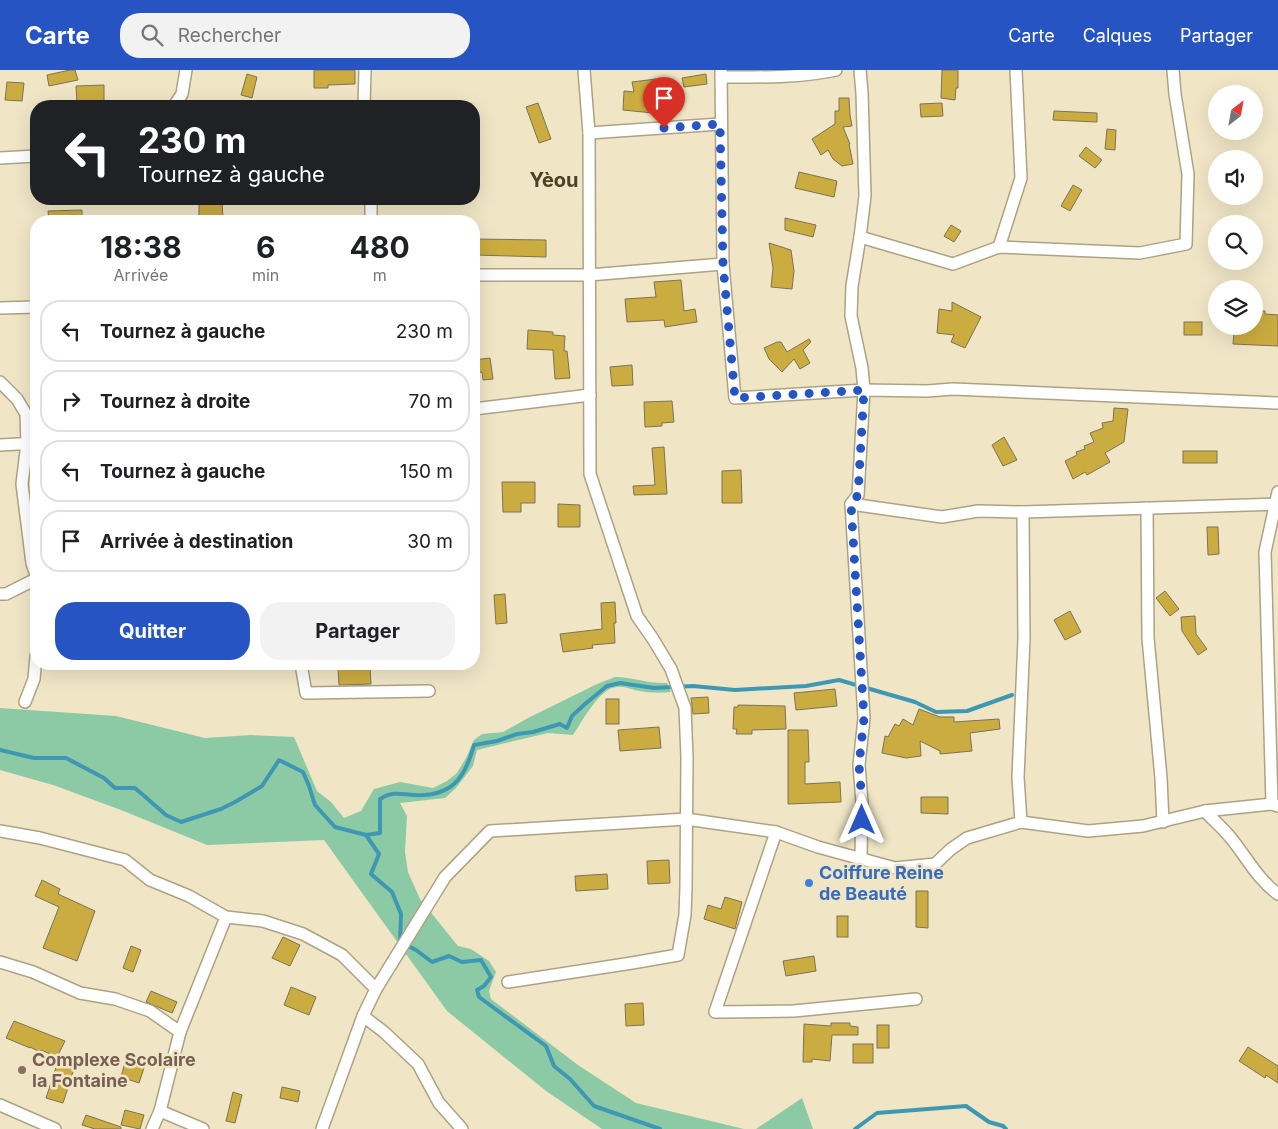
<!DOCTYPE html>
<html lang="fr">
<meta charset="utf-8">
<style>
:root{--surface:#fff;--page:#f2f2f2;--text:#202124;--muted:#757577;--line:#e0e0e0;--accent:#2655c3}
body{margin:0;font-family:Inter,sans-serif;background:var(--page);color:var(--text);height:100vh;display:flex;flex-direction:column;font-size:19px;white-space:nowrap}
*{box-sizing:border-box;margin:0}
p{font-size:16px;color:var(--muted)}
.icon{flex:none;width:28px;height:28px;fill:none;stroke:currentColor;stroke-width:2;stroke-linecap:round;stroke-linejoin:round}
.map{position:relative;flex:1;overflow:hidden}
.details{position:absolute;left:30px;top:145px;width:450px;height:455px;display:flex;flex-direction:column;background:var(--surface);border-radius:20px;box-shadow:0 5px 20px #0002}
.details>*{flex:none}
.guide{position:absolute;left:30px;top:30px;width:450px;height:105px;border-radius:20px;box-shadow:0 5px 20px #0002;background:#202124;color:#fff;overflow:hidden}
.needle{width:32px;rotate:31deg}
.fabs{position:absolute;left:1208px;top:15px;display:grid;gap:10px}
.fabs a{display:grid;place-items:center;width:55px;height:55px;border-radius:50%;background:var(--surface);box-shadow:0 5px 20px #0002;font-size:25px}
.pin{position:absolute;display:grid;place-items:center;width:42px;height:42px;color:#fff;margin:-51px -21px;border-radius:50% 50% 50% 0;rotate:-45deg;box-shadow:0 0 5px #0007}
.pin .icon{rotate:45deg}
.me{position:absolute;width:55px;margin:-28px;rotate:0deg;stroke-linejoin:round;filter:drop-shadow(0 0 4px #0008)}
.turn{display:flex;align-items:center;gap:18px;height:105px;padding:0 25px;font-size:22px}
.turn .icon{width:65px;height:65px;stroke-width:2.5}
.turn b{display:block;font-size:35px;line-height:42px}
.eta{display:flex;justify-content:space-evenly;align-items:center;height:85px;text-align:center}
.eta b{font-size:30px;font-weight:700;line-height:35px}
.primary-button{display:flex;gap:10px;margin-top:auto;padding:10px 25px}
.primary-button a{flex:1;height:58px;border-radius:20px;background:var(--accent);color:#fff;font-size:20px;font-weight:700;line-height:58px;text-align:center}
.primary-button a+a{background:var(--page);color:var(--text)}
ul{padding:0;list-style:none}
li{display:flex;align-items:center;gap:15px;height:62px;margin:0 10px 8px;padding:0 15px;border:2px solid var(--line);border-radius:20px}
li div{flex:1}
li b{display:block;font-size:19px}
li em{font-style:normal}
header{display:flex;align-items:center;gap:30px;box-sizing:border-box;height:70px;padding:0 25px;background:var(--accent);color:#fff}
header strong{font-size:24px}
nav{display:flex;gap:28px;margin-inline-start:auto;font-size:18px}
.search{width:350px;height:45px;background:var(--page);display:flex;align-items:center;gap:12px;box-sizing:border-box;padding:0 18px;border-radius:20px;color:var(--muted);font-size:19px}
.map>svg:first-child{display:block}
.green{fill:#8ccaa6}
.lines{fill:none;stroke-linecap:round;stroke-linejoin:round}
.stream{stroke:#3e98b4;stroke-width:4}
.building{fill:#cbac41;stroke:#7c7356}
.street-casing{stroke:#aca384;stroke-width:14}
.street{stroke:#fff;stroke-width:11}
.route{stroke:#2655c3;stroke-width:9;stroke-dasharray:0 16.2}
.shop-dot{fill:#3f7fe0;stroke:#f0e6c6;stroke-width:2}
.education-dot{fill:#8d6e63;stroke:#f0e6c6;stroke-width:2}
.labels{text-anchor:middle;stroke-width:5;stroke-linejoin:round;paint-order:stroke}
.shop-label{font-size:18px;font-weight:bold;fill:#366cbe;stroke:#f0e6c6;text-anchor:start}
.education-label{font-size:18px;font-weight:bold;fill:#785e54;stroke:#f0e6c6;text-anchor:start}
.quarter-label{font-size:20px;font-weight:bold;fill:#4a4126;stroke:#f0e6c6}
</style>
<header>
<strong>Carte</strong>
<div class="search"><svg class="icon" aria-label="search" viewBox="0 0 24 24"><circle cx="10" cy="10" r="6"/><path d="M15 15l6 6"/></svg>Rechercher</div>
<nav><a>Carte</a><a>Calques</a><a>Partager</a></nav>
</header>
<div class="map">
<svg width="1278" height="1059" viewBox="0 0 1278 1059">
<rect width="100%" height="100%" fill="#f0e6c6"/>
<g class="green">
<path d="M 615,607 C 633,607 649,614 667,613 L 671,622 C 661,623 650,623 640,621 C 632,620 625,616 617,617 C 600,617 582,652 573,665 L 548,663 L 477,680 L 473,696 L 456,718 L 445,728 L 400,733 L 407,746 L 405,782 L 408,802 L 420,829 L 458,876 L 471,879 L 489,891 L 496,902 L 489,921 L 491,929 L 578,995 L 636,1033 L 744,1059 L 602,1059 L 546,1021 L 447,941 L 324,770 L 207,775 L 121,740 L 53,715 L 0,700 L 0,638 L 116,646 L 205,668 L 251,665 L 294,667 L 317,721 L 331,732 L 344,748 L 361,741 L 374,719 L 400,712 L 433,718 L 447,711 L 457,703 L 466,688 L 474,670 L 482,664 L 503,662 L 528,648 L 597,614 Z"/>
<polygon points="802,1028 813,1059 756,1059"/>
</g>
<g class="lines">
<g class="stream">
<polyline points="0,680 34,688 66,688 104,708 115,718 135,718 166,745 181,752 221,739 235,732 262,716 279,690 303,702 309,716 315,735 335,757 366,765 379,784 371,804 392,822 401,844 400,872 416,880 432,892 449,886 462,892 481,890 491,907 484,916 477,920 479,927 546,976 554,996 570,1009 594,1036 660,1059"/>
<path d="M 366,765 L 380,763 L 380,729 C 393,721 399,724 414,725 C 451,727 465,709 474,675 L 497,671 L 517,664 L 533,662 L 560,654 L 567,658 L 572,646 L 585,634 L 607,616 L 620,613 L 654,618 L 693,616 L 735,620 L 806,616 L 839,610 L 915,632 L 936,642 L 967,641 L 1012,625"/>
<polyline points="855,1059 877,1043 966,1036 989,1052 1003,1056 1006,1059"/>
</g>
</g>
<g class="building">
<polygon points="70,0 75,0 78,10 49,16 47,5"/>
<polygon points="314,0 355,0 355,14 328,15 328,18 314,18"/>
<polygon points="942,0 958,0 958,18 956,18 955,30 941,28"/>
<polygon points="247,4 257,7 252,28 241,25"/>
<polygon points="706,4 707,14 684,17 682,8"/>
<polygon points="656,9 653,43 623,40 624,21 634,22 632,12"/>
<polygon points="7,12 24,13 22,31 5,30"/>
<polygon points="104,15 104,33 77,34 76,16"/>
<polygon points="839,28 849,28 850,45 852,56 843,57 850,74 849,74 853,94 842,96 833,89 828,80 821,85 812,69 835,54 835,41 839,41"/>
<polygon points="538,33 551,69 539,73 526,37"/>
<polygon points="942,33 943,46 921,47 920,34"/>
<polygon points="1054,41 1097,43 1097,52 1053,50"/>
<polygon points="1107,59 1116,60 1115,80 1105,79"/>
<polygon points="1086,77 1102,90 1095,98 1079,86"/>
<polygon points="799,102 837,111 834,127 795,118"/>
<polygon points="1073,115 1082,120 1070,141 1061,136"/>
<polygon points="222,130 223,149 199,149 199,131"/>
<polygon points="82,140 82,151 49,151 48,141"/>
<polygon points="785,148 816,155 813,167 785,160"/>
<polygon points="951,155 961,161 954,172 944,166"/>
<polygon points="474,169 546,170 546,187 474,185"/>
<polygon points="769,173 791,180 794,201 792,219 771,217 773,198"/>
<polygon points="681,210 684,241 695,239 697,252 665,257 664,250 627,252 625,229 656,227 654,212"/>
<polygon points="952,232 981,247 965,278 951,272 954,265 937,263 939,239 952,241"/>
<polygon points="1254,241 1265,241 1265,244 1278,245 1278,276 1233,274 1234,263 1243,263 1243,256 1254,256"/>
<rect x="1184" y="252" width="18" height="13"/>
<polygon points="528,260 553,262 553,265 565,266 564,281 567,281 570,308 555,309 553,280 527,279"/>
<polygon points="809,269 811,272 803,280 810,293 800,299 794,289 782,302 769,289 764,278 777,272 781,272 787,282"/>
<polygon points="490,288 493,309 483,310 482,302 474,303 474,290"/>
<polygon points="632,295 633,315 612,316 610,297"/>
<polygon points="672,331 674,352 662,353 662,356 645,357 644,332"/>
<polygon points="1114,338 1128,339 1124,372 1105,383 1110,392 1087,405 1085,402 1073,409 1065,391 1077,385 1076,382 1085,379 1084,376 1094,372 1090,363 1103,358 1102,353 1113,351"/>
<polygon points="1004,367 1017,390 1003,396 992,375"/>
<polygon points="664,377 667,424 634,425 633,416 655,415 652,378"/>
<rect x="1183" y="381" width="34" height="12"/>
<polygon points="741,400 742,433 722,433 722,401"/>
<polygon points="502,412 535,412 535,433 521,433 521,442 503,442"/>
<polygon points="558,434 580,435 580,457 558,457"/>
<polygon points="1207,457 1218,457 1219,484 1208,485"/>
<polygon points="1165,521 1179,539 1170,546 1156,528"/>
<polygon points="505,524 507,553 496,554 494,525"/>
<polygon points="615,532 616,553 614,553 615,573 592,575 593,578 563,582 560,564 602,559 601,533"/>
<polygon points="1070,541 1081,562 1065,570 1054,550"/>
<polygon points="1195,546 1196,564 1207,579 1198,585 1182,561 1181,547"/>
<polygon points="370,597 371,614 339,615 338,598"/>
<polygon points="835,619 837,636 796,640 794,623"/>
<polygon points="708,627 709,643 693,644 691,628"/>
<rect x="606" y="629" width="13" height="25"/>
<polygon points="738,635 785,636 786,659 752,660 752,664 736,664 737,659 733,659 734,637 738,637"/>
<polygon points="919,639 940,647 954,647 954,652 999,649 1000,659 970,663 972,681 940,684 940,681 920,671 921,686 906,688 882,683 885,666 888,667 895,654 899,656 903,649 913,655"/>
<polygon points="659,657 661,678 620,681 618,660"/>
<polygon points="788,660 808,660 809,692 805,692 805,714 840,712 841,732 788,734"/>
<polygon points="921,727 948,727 948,744 921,743"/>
<polygon points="669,790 670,813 648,814 647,791"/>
<polygon points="607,804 608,819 576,821 575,806"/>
<polygon points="42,810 60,819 58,824 95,841 77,891 43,878 59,837 35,826"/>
<polygon points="916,821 928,821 928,858 916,857"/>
<polygon points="725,827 742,832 735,859 704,849 708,835 721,839"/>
<rect x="837" y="846" width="11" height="21"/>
<polygon points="283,867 300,875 290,896 272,888"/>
<polygon points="131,876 141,880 133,902 123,898"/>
<polygon points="814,886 816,901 786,906 783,891"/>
<polygon points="291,917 316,927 309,945 284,935"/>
<polygon points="151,921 177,932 172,943 146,932"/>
<polygon points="643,933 644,955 626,956 625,934"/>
<polygon points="14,951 65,971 57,987 41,980 40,982 30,977 30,978 6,968"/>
<polygon points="831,953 850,953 850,956 858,957 858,965 832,965 830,991 812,989 812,992 803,992 804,954 831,956"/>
<rect x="877" y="955" width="12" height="23"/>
<rect x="853" y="974" width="20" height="19"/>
<polygon points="1248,977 1278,996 1278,1013 1266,1005 1265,1008 1239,991"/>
<polygon points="126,989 145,995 139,1013 121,1007"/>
<polygon points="58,991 75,996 63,1033 46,1028"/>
<polygon points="282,1017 300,1021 298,1032 280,1028"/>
<polygon points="233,1022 242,1025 235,1053 226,1051"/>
<polygon points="125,1040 144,1045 140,1059 121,1055"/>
<polygon points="86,1045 121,1057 121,1059 95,1059 82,1055"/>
</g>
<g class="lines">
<defs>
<g id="street">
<polyline points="721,0 723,194 735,328 864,320 927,321 953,319 1278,333"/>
<polyline points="860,0 862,23 865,126 860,167 852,216 851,246 862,298 864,320 858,425 851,434 864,648 859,695 862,732 861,787"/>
<path d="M 721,7 C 760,7 798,8 836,0"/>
<polyline points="174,36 182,24 186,0"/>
<polyline points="364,36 365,0"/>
<polyline points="589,63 720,54"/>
<polyline points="0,88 36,86"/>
<polyline points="371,129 371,151"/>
<polyline points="860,167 953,194 999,177 1140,183 1186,174 1188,104 1175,24 1173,0"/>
<polyline points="999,177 1021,108 1016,0"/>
<polyline points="474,205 589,205 723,194"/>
<polyline points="0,238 36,237"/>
<polyline points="0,312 17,329 26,344 27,373 22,414 32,493 36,505"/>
<polyline points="474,339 590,325"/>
<polyline points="0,375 36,373"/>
<polyline points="851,434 942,447 978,441 1023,442 1278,434"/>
<polyline points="1147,438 1148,568 1161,708 1163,752"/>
<polyline points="0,524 6,524 36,509"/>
<polyline points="301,594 306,623 429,621"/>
<polyline points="25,632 34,609 36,586"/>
<polyline points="1272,734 1265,482 1278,422"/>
<path d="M 1205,741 C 1213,750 1223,758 1230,767 C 1246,786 1257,809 1278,824"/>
<polyline points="1021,752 1018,707 1024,569 1023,442"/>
<polyline points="0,761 40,768 125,790 150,810 189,826 226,847 263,851 303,864 342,885 376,919"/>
<polyline points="776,762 715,942 794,941 916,929"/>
<polyline points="0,892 33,902 80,923 115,929 150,941 180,962 160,1041 152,1059"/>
<polyline points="508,912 632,893 678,885 685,845 686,817 687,687 685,638 671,599 653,569 637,546 590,404 589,63 584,0"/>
<polyline points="363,946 384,962 418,994 439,1033 462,1059"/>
<polyline points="180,962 226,847"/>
<polyline points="0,1035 55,1059"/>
<polyline points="160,1041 203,1059"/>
<polyline points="322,1059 363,946 376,919 445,807 490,761 686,749 776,762 818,777 895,798 935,794 951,779 967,768 1021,752 1088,761 1143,756 1205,741 1272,734 1278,736"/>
</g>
</defs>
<use href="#street" class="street-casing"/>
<use href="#street" class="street"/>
</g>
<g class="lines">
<polyline class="route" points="664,58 720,54 723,194 735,328 864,320 858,425 851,434 864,648 859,695 862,732 862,750"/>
</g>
<circle class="shop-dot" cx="809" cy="813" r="5"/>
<circle class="education-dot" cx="22" cy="1000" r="5"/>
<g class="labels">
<g class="shop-label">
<text x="819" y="809">Coiffure Reine<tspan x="819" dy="21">de Beauté</tspan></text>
</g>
<g class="education-label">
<text x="32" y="996">Complexe Scolaire<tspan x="32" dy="21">la Fontaine</tspan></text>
</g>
<g class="quarter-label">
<text x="554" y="117">Yèou</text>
</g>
</g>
</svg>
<div class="fabs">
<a><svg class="needle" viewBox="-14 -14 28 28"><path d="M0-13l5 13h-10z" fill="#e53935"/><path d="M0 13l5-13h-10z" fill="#757577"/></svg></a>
<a><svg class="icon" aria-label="sound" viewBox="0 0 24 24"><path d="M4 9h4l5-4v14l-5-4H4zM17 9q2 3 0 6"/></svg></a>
<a><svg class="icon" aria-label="search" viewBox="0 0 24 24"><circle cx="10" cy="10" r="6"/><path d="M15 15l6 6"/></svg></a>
<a><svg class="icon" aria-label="layers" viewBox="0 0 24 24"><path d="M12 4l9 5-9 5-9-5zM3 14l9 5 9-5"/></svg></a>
</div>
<div class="pin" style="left:664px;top:58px;background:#d93025"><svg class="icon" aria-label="arrive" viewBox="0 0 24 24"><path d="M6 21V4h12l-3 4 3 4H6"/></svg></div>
<svg class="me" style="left:862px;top:750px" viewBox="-20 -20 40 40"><path d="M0-17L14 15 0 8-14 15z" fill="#2655c3" stroke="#fff" stroke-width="4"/></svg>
<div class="guide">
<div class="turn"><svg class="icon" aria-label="left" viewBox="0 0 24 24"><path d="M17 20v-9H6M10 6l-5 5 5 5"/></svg><div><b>230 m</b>Tournez à gauche</div></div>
</div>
<section class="details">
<div class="eta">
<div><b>18:38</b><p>Arrivée</p></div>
<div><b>6</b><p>min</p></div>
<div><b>480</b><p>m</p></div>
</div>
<ul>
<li><svg class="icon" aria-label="left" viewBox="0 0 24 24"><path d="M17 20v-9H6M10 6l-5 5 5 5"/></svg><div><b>Tournez à gauche</b></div><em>230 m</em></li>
<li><svg class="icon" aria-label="right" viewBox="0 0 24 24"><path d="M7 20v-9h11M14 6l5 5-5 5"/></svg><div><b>Tournez à droite</b></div><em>70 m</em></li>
<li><svg class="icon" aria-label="left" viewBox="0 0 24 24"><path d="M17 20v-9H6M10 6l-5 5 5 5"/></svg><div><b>Tournez à gauche</b></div><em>150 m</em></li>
<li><svg class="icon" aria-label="arrive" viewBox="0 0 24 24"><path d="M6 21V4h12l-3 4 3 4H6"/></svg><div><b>Arrivée à destination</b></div><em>30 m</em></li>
</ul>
<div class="primary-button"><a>Quitter</a><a>Partager</a></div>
</section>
</div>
